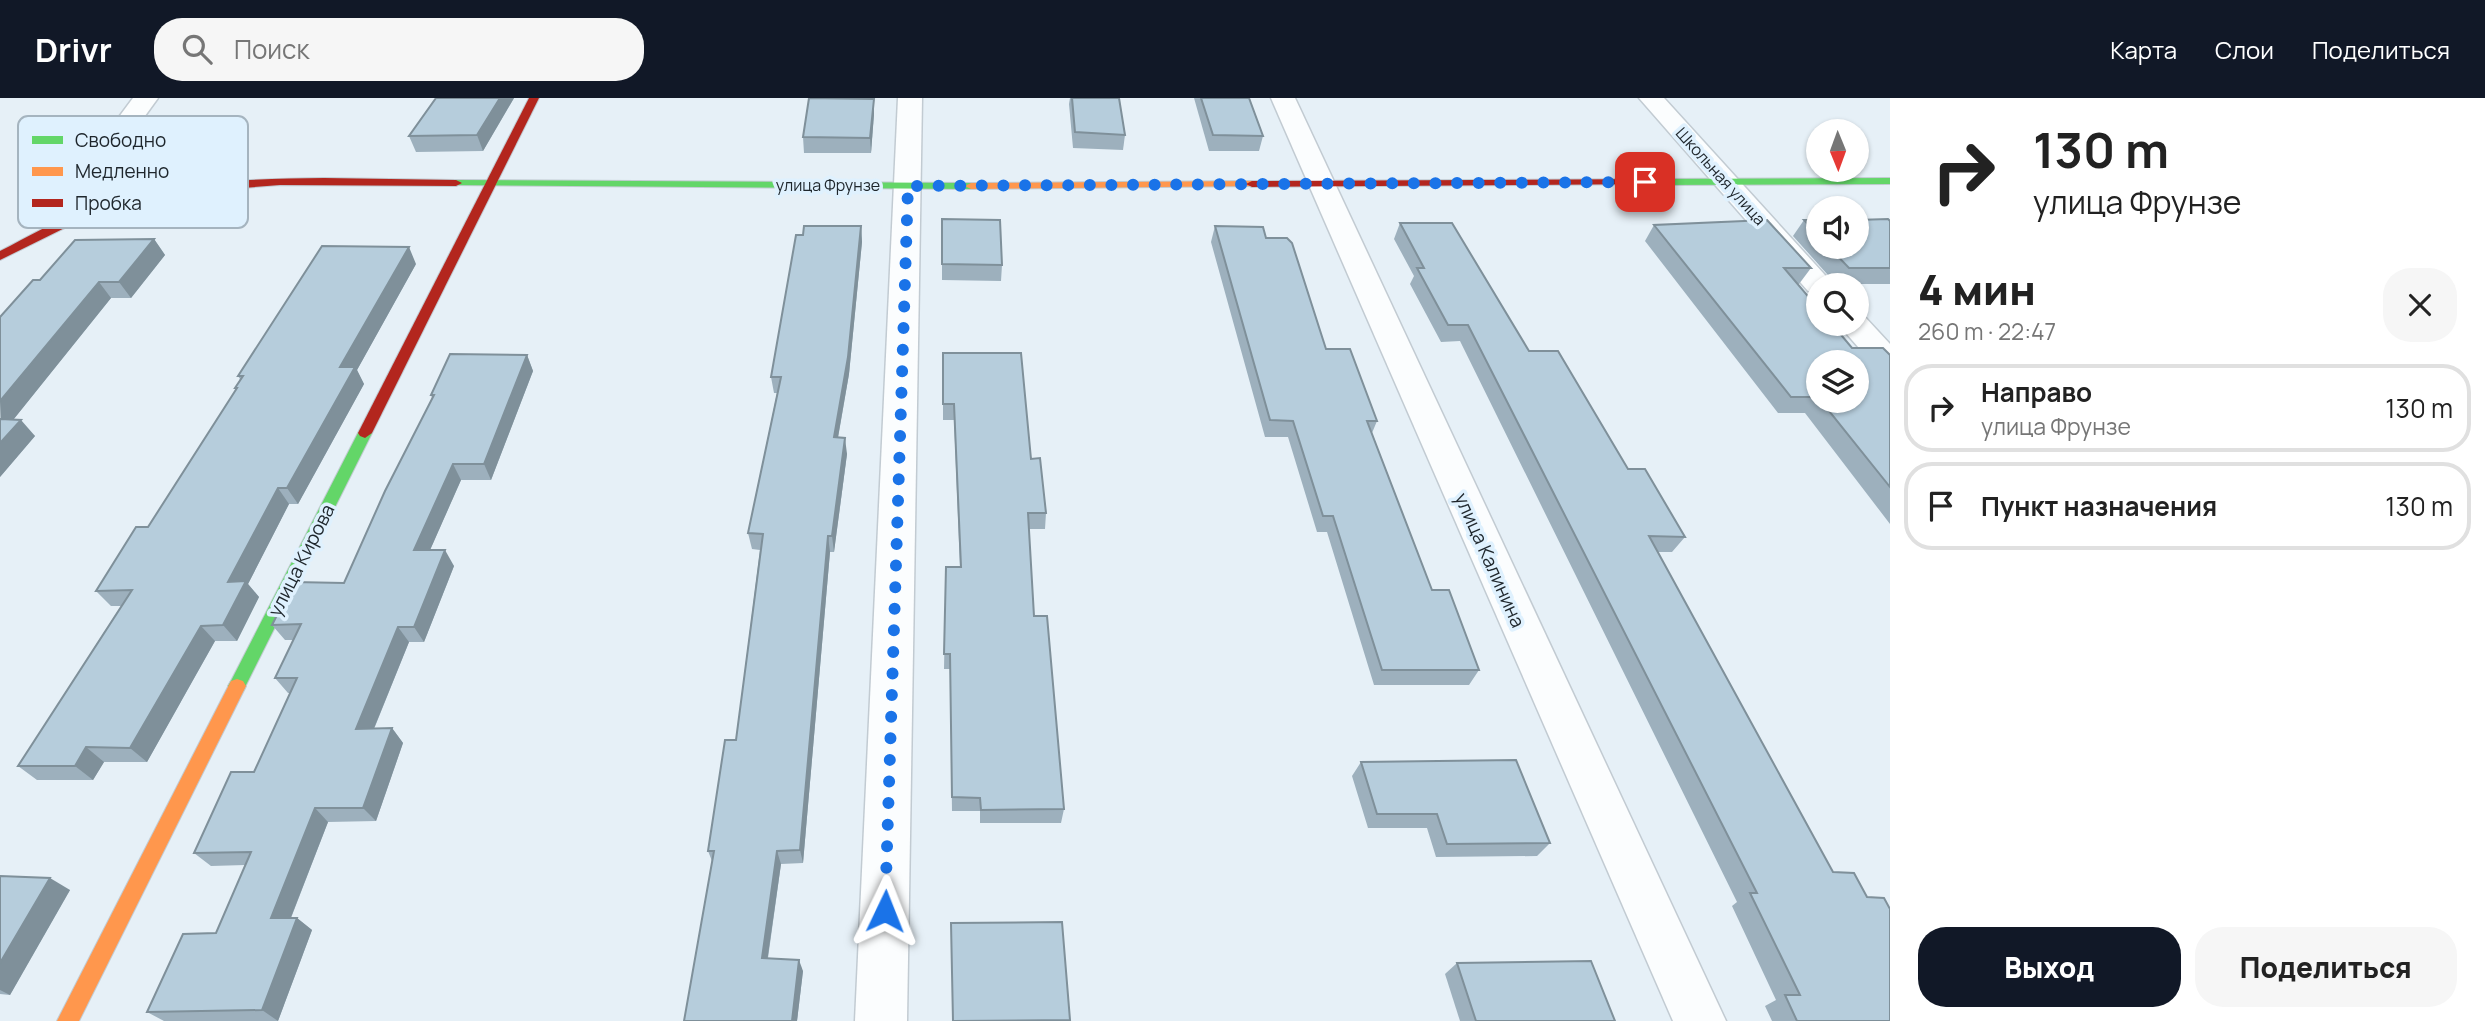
<!DOCTYPE html>
<html lang="ru">
<meta charset="utf-8">
<style>
:root{--surface:#fff;--page:#f6f6f6;--text:#222;--muted:#767676;--line:#e0e0e0;--accent:#111827}
body{margin:0;font-family:Manrope,sans-serif;background:var(--page);color:var(--text);height:100vh;display:flex;flex-direction:column;font-size:26px;white-space:nowrap}
*{box-sizing:border-box;margin:0}
p{font-size:23px;color:var(--muted)}
.icon{flex:none;width:38px;height:38px;fill:none;stroke:currentColor;stroke-width:2;stroke-linecap:round;stroke-linejoin:round}
.map{position:relative;flex:1;overflow:hidden}
.sheet{display:flex;flex-direction:column;background:var(--surface);width:595px}
.sheet>*{flex:none}
.hud{background:#fff;color:var(--text);overflow:hidden}
.needle{width:46px;rotate:179deg}
.tools{position:absolute;left:1806px;top:21px;display:grid;gap:14px}
.tools a{display:grid;place-items:center;width:63px;height:63px;border-radius:50%;background:var(--surface);box-shadow:0 2px 5px #0004;font-size:35px}
.pin{position:absolute;display:grid;place-items:center;width:60px;height:60px;color:#fff;margin:-30px;border-radius:14px;box-shadow:0 4px 10px #0006}
.me{position:absolute;width:77px;margin:-38px;rotate:2deg;stroke-linejoin:round;filter:drop-shadow(0 0 5px #0008)}
.turn{display:flex;align-items:center;gap:24px;height:147px;padding:0 28px;font-size:32px}
.turn .icon{width:91px;height:91px;stroke-width:2.5}
.turn b{display:block;font-size:49px;line-height:60px}
.round{display:grid;place-items:center;flex:none;width:74px;height:74px;border-radius:28px;background:var(--page)}
.head{display:flex;align-items:center;justify-content:space-between;height:119px;padding:0 28px}
h1{font-size:42px;font-weight:800;line-height:52px}
.cta{display:flex;gap:14px;margin-top:auto;padding:14px 28px}
.cta a{flex:1;height:80px;border-radius:28px;background:var(--accent);color:#fff;font-size:28px;font-weight:800;line-height:80px;text-align:center}
.cta a+a{background:var(--page);color:var(--text)}
ul{padding:0;list-style:none}
li{display:flex;align-items:center;gap:21px;height:88px;margin:0 14px 10px;padding:0 14px;border:4px solid var(--line);border-radius:28px}
li div{flex:1}
li b{display:block;font-size:26px}
li em{font-style:normal}
header{display:flex;align-items:center;gap:42px;box-sizing:border-box;height:98px;padding:0 35px;background:var(--accent);color:#fff}
header strong{font-size:33px}
nav{display:flex;gap:38px;margin-inline-start:auto;font-size:24px}
.search{width:490px;height:63px;background:var(--page);display:flex;align-items:center;gap:18px;box-sizing:border-box;padding:0 24px;border-radius:28px;color:var(--muted);font-size:26px}
main{display:flex;flex:1;min-height:0}
.map>svg:first-child{display:block}
.lines{fill:none;stroke-linecap:round;stroke-linejoin:round}
.street-casing{stroke:#c2cbd2;stroke-width:3}
.fast-casing{stroke:#c2cbd2;stroke-width:2}
.slow-casing{stroke:#c2cbd2;stroke-width:2}
.jam-casing{stroke:#c2cbd2;stroke-width:2}
.street{fill:#fbfdfe;fill-rule:evenodd}
.fast{fill:#63d668;fill-rule:evenodd}
.slow{fill:#ff974d;fill-rule:evenodd}
.jam{fill:#b3261e;fill-rule:evenodd}
.wall{fill:#9db0bd;fill-rule:evenodd}
.shaded-wall{fill:#7f909a}
.building{fill:#b6cddc;stroke:#7f909a;stroke-width:2}
.route{stroke:#1a73e8;stroke-width:12;stroke-dasharray:0 21.6}
.labels{text-anchor:middle;stroke-width:7;stroke-linejoin:round;paint-order:stroke}
.far-street-label{font-size:16px;fill:#1e262c;stroke:#dff1fe}
.street-label{font-size:19px;fill:#1e262c;stroke:#dff1fe}
.key{fill:#dff1fe;stroke:#a5b4bf;stroke-width:2}
.key-label{font-size:19px;fill:#1e262c}
</style>
<header>
<strong>Drivr</strong>
<div class="search"><svg class="icon" aria-label="search" viewBox="0 0 24 24"><circle cx="10" cy="10" r="6"/><path d="M15 15l6 6"/></svg>Поиск</div>
<nav><a>Карта</a><a>Слои</a><a>Поделиться</a></nav>
</header>
<main>
<div class="map">
<svg width="1890" height="923" viewBox="0 0 1890 923">
<rect width="100%" height="100%" fill="#e6f0f7"/>
<g class="lines">
<defs>
<g id="street">
<polygon points="133,0 158,0 113,62 118,108 114,114 94,114 90,108 87,62"/>
<polygon points="898,0 922,0 907,923 855,923"/>
<polygon points="1271,0 1295,0 1726,923 1673,923"/>
<polygon points="1639,0 1664,0 1834,187 1818,187 1818,196 1808,193"/>
<polygon points="1857,217 1865,219 1890,246 1890,277 1879,273 1838,226 1857,226"/>
</g>
<g id="fast">
<polygon points="1890,80 1890,86 1653,87 1647,84 1653,81"/>
<polygon points="456,82 971,85 977,88 971,91 452,87 452,83"/>
<polygon points="365,330 372,335 243,593 237,595 231,593 228,588 231,583 358,335"/>
</g>
<g id="slow">
<polygon points="1252,83 1258,86 1256,88 971,91 965,88 971,85"/>
<polygon points="237,581 243,583 246,588 79,923 57,923 231,583"/>
</g>
<g id="jam">
<polygon points="529,0 539,0 372,335 365,340 360,338 358,335"/>
<path d="M 324,80 L 456,82 L 462,85 L 456,88 L 280,87 L 192,94 L 148,101 L 97,114 L 0,162 L 0,153 C 28,139 56,122 86,111 C 161,83 245,81 324,80 Z"/>
<polygon points="1653,81 1659,84 1657,86 1252,89 1246,86 1252,83"/>
</g>
</defs>
<use href="#street" class="street-casing"/>
<use href="#fast" class="fast-casing"/>
<use href="#slow" class="slow-casing"/>
<use href="#jam" class="jam-casing"/>
<use href="#street" class="street"/>
<use href="#fast" class="fast"/>
<use href="#slow" class="slow"/>
<use href="#jam" class="jam"/>
</g>
<g class="wall">
<polygon points="436,0 514,0 483,53 416,54 409,38"/>
<polygon points="1070,0 1119,0 1125,37 1123,52 1073,50 1069,6"/>
<polygon points="1194,0 1249,0 1263,38 1259,53 1209,53"/>
<polygon points="874,16 871,55 804,55 803,39"/>
<polygon points="942,121 1002,167 1001,183 942,182"/>
<polygon points="1804,122 1818,122 1818,149 1857,149 1890,123 1890,186 1836,186 1793,138"/>
<polygon points="1400,125 1529,253 1685,439 1672,454 1658,454 1890,923 1772,923 1765,908 1776,902 1732,808 1737,804 1460,243 1441,244 1410,186 1414,178 1394,141"/>
<path d="M 1654,127 L 1811,170 L 1799,186 L 1798,186 L 1852,250 L 1890,257 L 1890,426 L 1805,315 L 1778,315 L 1645,143 ZM 1818,264 L 1857,303 L 1818,303 Z"/>
<polygon points="861,128 862,144 849,276 838,340 847,356 834,454 830,454 803,765 781,766 768,860 803,873 797,923 712,763 708,753 736,642 760,452 752,451 748,435 777,295 774,295 771,279 803,137"/>
<polygon points="1215,128 1266,140 1326,251 1377,323 1372,335 1432,492 1479,572 1469,587 1374,587 1327,434 1317,434 1288,339 1265,339 1211,144"/>
<polygon points="154,141 165,157 131,200 111,200 13,322 35,338 0,379 40,182"/>
<polygon points="416,166 357,272 364,286 298,406 289,406 248,486 259,499 237,543 215,543 147,664 104,664 93,682 37,682 18,668 121,508 111,508 96,493 148,429 236,292 235,290 240,281 238,278"/>
<polygon points="943,255 1031,361 1046,415 1045,431 1029,431 1034,518 1064,711 1061,725 980,725 980,713 952,713 950,571 944,571 946,469 960,469 954,322 943,322"/>
<polygon points="527,257 533,273 491,382 461,382 430,452 454,468 424,544 409,544 374,631 392,630 403,645 376,723 328,724 291,820 297,820 312,832 278,923 164,923 147,914 216,835 245,767 211,768 194,755 254,674 290,595 288,595 275,580 293,542 285,542 272,527 344,485 432,300 431,297"/>
<polygon points="1361,664 1550,745 1537,758 1436,759 1427,730 1368,730 1352,678"/>
<polygon points="0,778 70,792 10,897 0,896"/>
<polygon points="1457,865 1615,923 1460,923 1445,876"/>
<polygon points="1070,922 1069,923 952,923"/>
</g>
<g class="shaded-wall">
<polygon points="500,0 514,0 483,53 477,37"/>
<polygon points="874,1 874,16 871,55 870,40"/>
<polygon points="861,128 862,144 849,276 835,356 834,339"/>
<polygon points="154,141 165,157 131,200 119,184"/>
<polygon points="409,149 416,166 357,272 364,286 298,406 287,390 340,269"/>
<polygon points="99,184 111,200 1,337 0,303"/>
<polygon points="527,257 533,273 491,382 484,366"/>
<polygon points="21,322 35,338 0,379 0,345"/>
<polygon points="845,340 847,356 834,454 832,438"/>
<polygon points="453,366 461,382 423,468 414,452"/>
<polygon points="278,390 289,406 248,486 259,499 237,543 223,527 228,484"/>
<polygon points="828,438 830,454 803,765 800,752"/>
<polygon points="445,452 454,468 424,544 414,529"/>
<polygon points="201,528 215,543 147,664 130,650"/>
<polygon points="398,529 409,544 368,645 356,631"/>
<polygon points="392,630 403,645 376,723 363,710"/>
<polygon points="86,649 104,664 93,682 75,668"/>
<polygon points="315,710 328,724 286,832 271,820"/>
<polygon points="777,753 781,766 766,871 762,860"/>
<polygon points="50,780 70,792 10,897 0,892 0,865"/>
<polygon points="297,820 312,832 278,923 262,912"/>
<polygon points="799,862 803,873 797,923 792,923"/>
</g>
<g class="building">
<polygon points="436,0 500,0 477,37 409,38"/>
<polygon points="809,0 874,1 870,40 803,39"/>
<polygon points="1072,0 1119,0 1125,37 1075,34"/>
<polygon points="1201,0 1249,0 1263,38 1213,37"/>
<polygon points="942,121 1000,122 1002,167 942,166"/>
<polygon points="1888,121 1890,123 1890,170 1849,170 1829,149 1857,149 1857,122"/>
<polygon points="1767,122 1811,170 1784,170 1818,210 1818,226 1832,226 1852,250 1883,250 1890,257 1890,389 1821,303 1857,303 1857,264 1818,264 1818,299 1791,299 1654,127"/>
<polygon points="1804,122 1818,122 1818,137"/>
<polygon points="1400,125 1452,125 1529,253 1558,253 1628,371 1645,371 1685,439 1649,438 1833,774 1854,775 1867,799 1884,800 1890,811 1890,923 1797,923 1785,897 1800,897 1750,795 1757,795 1468,227 1448,227 1417,170 1424,170"/>
<polygon points="804,128 861,128 848,259 834,339 845,340 832,438 828,438 800,752 777,753 762,860 799,862 792,923 684,923 714,753 708,753 725,642 736,642 763,436 748,435 781,279 771,279 796,137 803,137"/>
<polygon points="1215,128 1263,129 1266,140 1287,140 1292,145 1326,251 1350,251 1377,323 1367,323 1432,492 1449,492 1479,572 1382,572 1333,418 1323,418 1293,323 1270,322"/>
<polygon points="154,141 119,184 99,184 0,303 0,219 33,182 40,182 75,142"/>
<polygon points="322,148 409,149 340,269 355,269 287,390 278,390 228,484 246,483 223,527 201,528 130,650 86,649 75,668 18,668 132,492 96,493 136,429 148,429 237,290 235,290 243,278 238,278"/>
<polygon points="943,255 1021,255 1031,361 1040,360 1046,415 1028,415 1034,518 1047,518 1064,711 981,712 980,700 952,699 950,556 944,556 946,469 961,469 954,306 943,306"/>
<polygon points="450,256 527,257 484,366 453,366 414,452 445,452 414,529 398,529 356,631 392,630 363,710 315,710 271,820 297,820 262,912 147,914 183,836 216,835 251,754 194,755 231,674 254,674 297,580 275,580 301,526 272,527 294,484 344,485 385,393 434,297 431,297"/>
<polygon points="0,321 21,322 0,345"/>
<polygon points="1516,662 1550,745 1447,746 1437,716 1377,716 1361,664"/>
<polygon points="0,778 50,780 0,865"/>
<polygon points="1062,824 1070,922 953,923 951,825"/>
<polygon points="1591,863 1615,923 1476,923 1457,865"/>
</g>
<g class="lines">
<polyline class="route" points="885,813 908,88 1645,84"/>
</g>
<g class="labels">
<g class="far-street-label">
<text transform="translate(1721 78) rotate(48)" y="6">Школьная улица</text>
<text x="828" y="93">улица Фрунзе</text>
</g>
<g class="street-label">
<text transform="translate(301 462) rotate(-63)" y="7">улица Кирова</text>
<text transform="translate(1490 462) rotate(66)" y="7">улица Калинина</text>
</g>
</g>
<rect x="18" y="18" width="230" height="112" rx="10" class="key"/>
<rect x="32" y="38" width="31" height="8" fill="#63d668"/>
<rect x="32" y="69" width="31" height="9" fill="#ff974d"/>
<rect x="32" y="101" width="31" height="8" fill="#b3261e"/>
<g class="key-label">
<text x="75" y="49">Свободно</text>
<text x="75" y="80">Медленно</text>
<text x="75" y="112">Пробка</text>
</g>
</svg>
<div class="tools">
<a><svg class="needle" viewBox="-14 -14 28 28"><path d="M0-13l5 13h-10z" fill="#e53935"/><path d="M0 13l5-13h-10z" fill="#767676"/></svg></a>
<a><svg class="icon" aria-label="sound" viewBox="0 0 24 24"><path d="M4 9h4l5-4v14l-5-4H4zM17 9q2 3 0 6"/></svg></a>
<a><svg class="icon" aria-label="search" viewBox="0 0 24 24"><circle cx="10" cy="10" r="6"/><path d="M15 15l6 6"/></svg></a>
<a><svg class="icon" aria-label="layers" viewBox="0 0 24 24"><path d="M12 4l9 5-9 5-9-5zM3 14l9 5 9-5"/></svg></a>
</div>
<div class="pin" style="left:1645px;top:84px;background:#d93025"><svg class="icon" aria-label="arrive" viewBox="0 0 24 24"><path d="M6 21V4h12l-3 4 3 4H6"/></svg></div>
<svg class="me" style="left:885px;top:813px" viewBox="-20 -20 40 40"><path d="M0-17L14 15 0 8-14 15z" fill="#1a73e8" stroke="#fff" stroke-width="4"/></svg>
</div>
<section class="sheet">
<div class="hud">
<div class="turn"><svg class="icon" aria-label="right" viewBox="0 0 24 24"><path d="M7 20v-9h11M14 6l5 5-5 5"/></svg><div><b>130 m</b>улица Фрунзе</div></div>
</div>
<div class="head"><div><h1>4 мин</h1><p>260 m · 22:47</p></div><a class="round"><svg class="icon" aria-label="close" viewBox="0 0 24 24"><path d="M6 6l12 12M18 6L6 18"/></svg></a></div>
<ul>
<li><svg class="icon" aria-label="right" viewBox="0 0 24 24"><path d="M7 20v-9h11M14 6l5 5-5 5"/></svg><div><b>Направо</b><p>улица Фрунзе</p></div><em>130 m</em></li>
<li><svg class="icon" aria-label="arrive" viewBox="0 0 24 24"><path d="M6 21V4h12l-3 4 3 4H6"/></svg><div><b>Пункт назначения</b></div><em>130 m</em></li>
</ul>
<div class="cta"><a>Выход</a><a>Поделиться</a></div>
</section>
</main>
